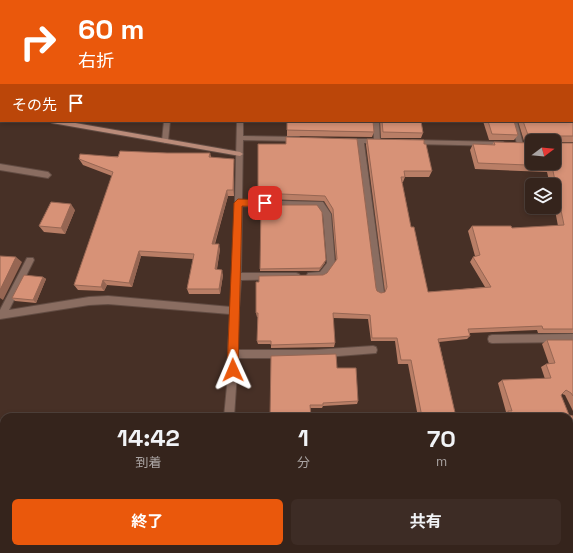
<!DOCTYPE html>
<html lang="ja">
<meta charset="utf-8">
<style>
:root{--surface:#35241c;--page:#3d2c25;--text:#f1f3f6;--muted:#aaa4a3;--line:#4f413b;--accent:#ea580c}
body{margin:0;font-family:"Space Grotesk","Noto Sans JP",sans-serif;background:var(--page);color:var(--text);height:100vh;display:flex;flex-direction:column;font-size:15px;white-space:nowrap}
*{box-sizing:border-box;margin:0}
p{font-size:13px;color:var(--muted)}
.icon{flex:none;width:22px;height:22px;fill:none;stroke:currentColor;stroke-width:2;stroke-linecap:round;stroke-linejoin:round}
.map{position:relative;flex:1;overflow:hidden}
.sheet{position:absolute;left:0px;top:413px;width:573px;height:140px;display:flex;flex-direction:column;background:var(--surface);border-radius:12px 12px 0 0;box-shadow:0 2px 6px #0003,0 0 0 1px var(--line)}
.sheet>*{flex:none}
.guide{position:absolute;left:0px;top:0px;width:573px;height:122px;box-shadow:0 2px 6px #0003,0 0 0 1px var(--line);background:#ea580c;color:#fff;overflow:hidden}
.needle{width:26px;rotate:74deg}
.controls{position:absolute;left:525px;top:134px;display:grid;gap:8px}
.controls a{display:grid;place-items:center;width:36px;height:36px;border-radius:6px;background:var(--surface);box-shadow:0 2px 6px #0003,0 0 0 1px var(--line);font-size:20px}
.pin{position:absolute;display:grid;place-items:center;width:34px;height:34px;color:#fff;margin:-17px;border-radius:8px;box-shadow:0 2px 6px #0006}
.me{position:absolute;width:44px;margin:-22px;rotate:359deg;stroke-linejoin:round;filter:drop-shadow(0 0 3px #0008)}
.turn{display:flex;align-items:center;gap:14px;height:84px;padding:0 12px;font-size:18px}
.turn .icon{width:52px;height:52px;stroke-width:2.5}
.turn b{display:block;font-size:28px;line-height:34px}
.then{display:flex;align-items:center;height:38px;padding:0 12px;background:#0003;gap:8px;font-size:15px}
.eta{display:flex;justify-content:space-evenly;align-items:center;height:68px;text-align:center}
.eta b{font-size:24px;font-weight:700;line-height:28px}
.button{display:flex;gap:8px;margin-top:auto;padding:8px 12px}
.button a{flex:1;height:46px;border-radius:6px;background:var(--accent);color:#fff;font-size:16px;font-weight:700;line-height:46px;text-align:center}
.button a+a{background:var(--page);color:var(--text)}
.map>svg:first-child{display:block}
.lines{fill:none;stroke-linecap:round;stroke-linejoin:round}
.lane-casing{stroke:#624c43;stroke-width:2}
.street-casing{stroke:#624c43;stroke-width:2}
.secondary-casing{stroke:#624c43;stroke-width:2}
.lane{fill:#8a6d61;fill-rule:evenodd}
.street{fill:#8a6d61;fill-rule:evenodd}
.secondary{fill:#ba8b79;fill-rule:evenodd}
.wall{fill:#b97e66}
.shaded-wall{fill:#966653}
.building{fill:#d79277;stroke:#966653}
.route{fill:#ea580c;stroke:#983908}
</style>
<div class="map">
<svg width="573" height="553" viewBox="0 0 573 553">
<rect width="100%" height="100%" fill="#473026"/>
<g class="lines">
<defs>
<polygon id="lane" points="573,334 573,342 492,343 489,342 488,339 489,336 492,335"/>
<g id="street">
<polygon points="109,0 115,0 108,1"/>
<rect x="180" y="0" width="6" height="1"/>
<rect x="237" y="0" width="6" height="1"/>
<polygon points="489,0 495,0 496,1 490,1"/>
<polygon points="164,121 170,121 168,141 165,143 162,141"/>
<polygon points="237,121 243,121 243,136 299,137 300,139 297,141 243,140 242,200 323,202 331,214 335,264 325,277 322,278 308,277 307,275 308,273 320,272 327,263 323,215 318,207 242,206 241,273 296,273 299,274 300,276 299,278 296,279 241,280 236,350 313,350 373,346 376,347 377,350 376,353 313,358 238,358 234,417 224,417 230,355 228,351 230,314 108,304 89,305 0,319 0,310 27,258 33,258 34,260 9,310 89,297 108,296 231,307 233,277"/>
<polygon points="373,121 379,121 380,141 377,143 364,143 384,292 383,295 380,296 377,295 376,292 357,143 346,143 343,141 346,139 374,139"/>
<polygon points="511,121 517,121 523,144 522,146 518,146 517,144"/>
<polygon points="412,140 503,142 506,144 503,146 414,144 411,142"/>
<polygon points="0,164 48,172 51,175 48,178 0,170"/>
<polygon points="211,549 221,549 220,553 210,553"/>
</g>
<g id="secondary">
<rect x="0" y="110" width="1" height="4"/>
<polygon points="49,121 64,121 240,152 243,154 240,156 52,123"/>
</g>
</defs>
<use href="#lane" class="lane-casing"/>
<use href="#street" class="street-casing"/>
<use href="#secondary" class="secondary-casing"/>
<use href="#lane" class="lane"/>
<use href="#street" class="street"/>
<use href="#secondary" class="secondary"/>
</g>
<g class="wall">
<polygon points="573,115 573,142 557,142 558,143 573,143 573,333 538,333 537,330 470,333 470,336 467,339 439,342 456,417 418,417 408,364 398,364 395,341 371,341 368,319 333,318 335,343 334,347 271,348 271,344 258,344 257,341 258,317 257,317 256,313 327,273 336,261 332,214 324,201 261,199 261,196 258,196 258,191 286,144 357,139 376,288 377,291 381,293 385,292 366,145 367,139 424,144 432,171 429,177 405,177 403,182 402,182 411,227 428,292 485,287 470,262 473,257 475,256 468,231 472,226 512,228 558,226 554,205 554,185 550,185 547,172 475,169 470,150 473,144 492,145 494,142 532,163 554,141 532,141 532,142 524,141 518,121 572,121"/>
<polygon points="380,121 421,121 423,133 421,138 381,138"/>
<polygon points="483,121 514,121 518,135 514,140 489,140"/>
<polygon points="287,130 374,132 372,137 287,136"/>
<polygon points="167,153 210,153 211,157 234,165 234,196 228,196 215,244 220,249 217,269 223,275 220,294 189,294 187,289 193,259 141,256 132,287 107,285 104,291 78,290 74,285 112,176 83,165 79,159"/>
<polygon points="75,210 65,234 44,232 39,226"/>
<polygon points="325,263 319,271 260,271 260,269"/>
<polygon points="43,277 46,279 36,303 15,301 12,298"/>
<polygon points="547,340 573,340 573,411 565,395 562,394 561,395 569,415 573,416 573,553 532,553 531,549 569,549 569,417 504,417 503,414 506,412 498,383 502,380 545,379 541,367 546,364 549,364 542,344"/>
<polygon points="337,368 358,401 357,404 323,406 322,408 311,408 270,417"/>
<polygon points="417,549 469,549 470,553 417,553"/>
</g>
<g class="shaded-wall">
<polygon points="234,159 234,196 233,190"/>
<polygon points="227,190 228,196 213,249 212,244"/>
<polygon points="71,204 75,210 65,234 61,228"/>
<polygon points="219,244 220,249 216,274 215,269"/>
<polygon points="139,251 141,256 132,287 129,283"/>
<polygon points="16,257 22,262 3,300 0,298 0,290"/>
<polygon points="326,260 325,263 319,271 320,268"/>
<polygon points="222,270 223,275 220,294 219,289"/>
<polygon points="43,277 46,279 36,303 33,300"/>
<polygon points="103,280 107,285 104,291 101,287"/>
</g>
<g class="building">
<rect x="201" y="0" width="20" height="1"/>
<rect x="382" y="0" width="23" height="1"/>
<polygon points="572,115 573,115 573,136 558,136 557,141 558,143 573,143 573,329 543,329 542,326 468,329 470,336 438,339 456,417 422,417 411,360 401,360 397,338 372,338 370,315 333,313 335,343 271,345 271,341 257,341 258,313 256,313 256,282 259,282 259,276 323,275 327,273 337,259 333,209 325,196 260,193 261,191 258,191 258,144 286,144 286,137 357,139 376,288 377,291 381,293 385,292 387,287 367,139 424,140 424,144 426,144 432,171 404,171 405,177 401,177 411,227 414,227 428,292 491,287 473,257 480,255 472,226 511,226 512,228 564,225 552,166 478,163 473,144 495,145 494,142 532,143 532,163 554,163 554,141 537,141 537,136 528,135 523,121 572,121"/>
<polygon points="287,121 373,121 374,132 287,130"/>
<polygon points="382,121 421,121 423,133 383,132"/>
<polygon points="488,121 514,121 518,135 492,134"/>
<polygon points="120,151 167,153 210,153 209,157 234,159 233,190 227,190 212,244 219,244 215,269 222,270 219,289 187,289 194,254 139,251 129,283 103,280 101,287 74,285 113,172 79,159 80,154 118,157"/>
<polygon points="51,202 71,204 61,228 39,226"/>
<polygon points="261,205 317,205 322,212 326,260 320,268 260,269"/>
<polygon points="0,256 16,257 0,290"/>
<polygon points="24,275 43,277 33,300 12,298"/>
<polygon points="547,340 573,340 573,396 571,393 566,390 561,395 569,415 573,416 573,553 538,553 537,549 569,549 569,417 509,417 508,411 512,411 502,380 551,378 546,364 555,363"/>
<polygon points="336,354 337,368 356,368 358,401 323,403 323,405 310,405 311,417 270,417 271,356"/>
<rect x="263" y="549" width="53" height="4"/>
<polygon points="420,549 470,549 470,553 421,553"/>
</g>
<polygon class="route" points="238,199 265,200 269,203 265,207 242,206 238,370 236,373 233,375 229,373 227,370 234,203"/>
</svg>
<div class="controls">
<a><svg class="needle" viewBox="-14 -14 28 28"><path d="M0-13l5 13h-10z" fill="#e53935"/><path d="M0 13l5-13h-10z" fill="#aaa4a3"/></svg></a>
<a><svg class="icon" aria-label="layers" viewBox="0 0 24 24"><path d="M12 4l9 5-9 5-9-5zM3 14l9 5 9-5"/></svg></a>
</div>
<div class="pin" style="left:265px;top:203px;background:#d93025"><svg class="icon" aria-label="arrive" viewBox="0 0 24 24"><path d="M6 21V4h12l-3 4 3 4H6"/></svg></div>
<svg class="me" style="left:233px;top:370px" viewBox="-20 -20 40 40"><path d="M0-17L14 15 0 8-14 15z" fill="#ea580c" stroke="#fff" stroke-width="4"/></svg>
<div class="guide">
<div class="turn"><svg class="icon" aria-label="right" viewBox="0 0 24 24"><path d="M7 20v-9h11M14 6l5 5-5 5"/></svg><div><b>60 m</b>右折</div></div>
<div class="then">その先<svg class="icon" aria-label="arrive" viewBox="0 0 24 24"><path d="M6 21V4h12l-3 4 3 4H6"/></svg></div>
</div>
<section class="sheet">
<div class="eta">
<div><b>14:42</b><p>到着</p></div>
<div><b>1</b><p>分</p></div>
<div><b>70</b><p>m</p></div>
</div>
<div class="button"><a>終了</a><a>共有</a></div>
</section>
</div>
